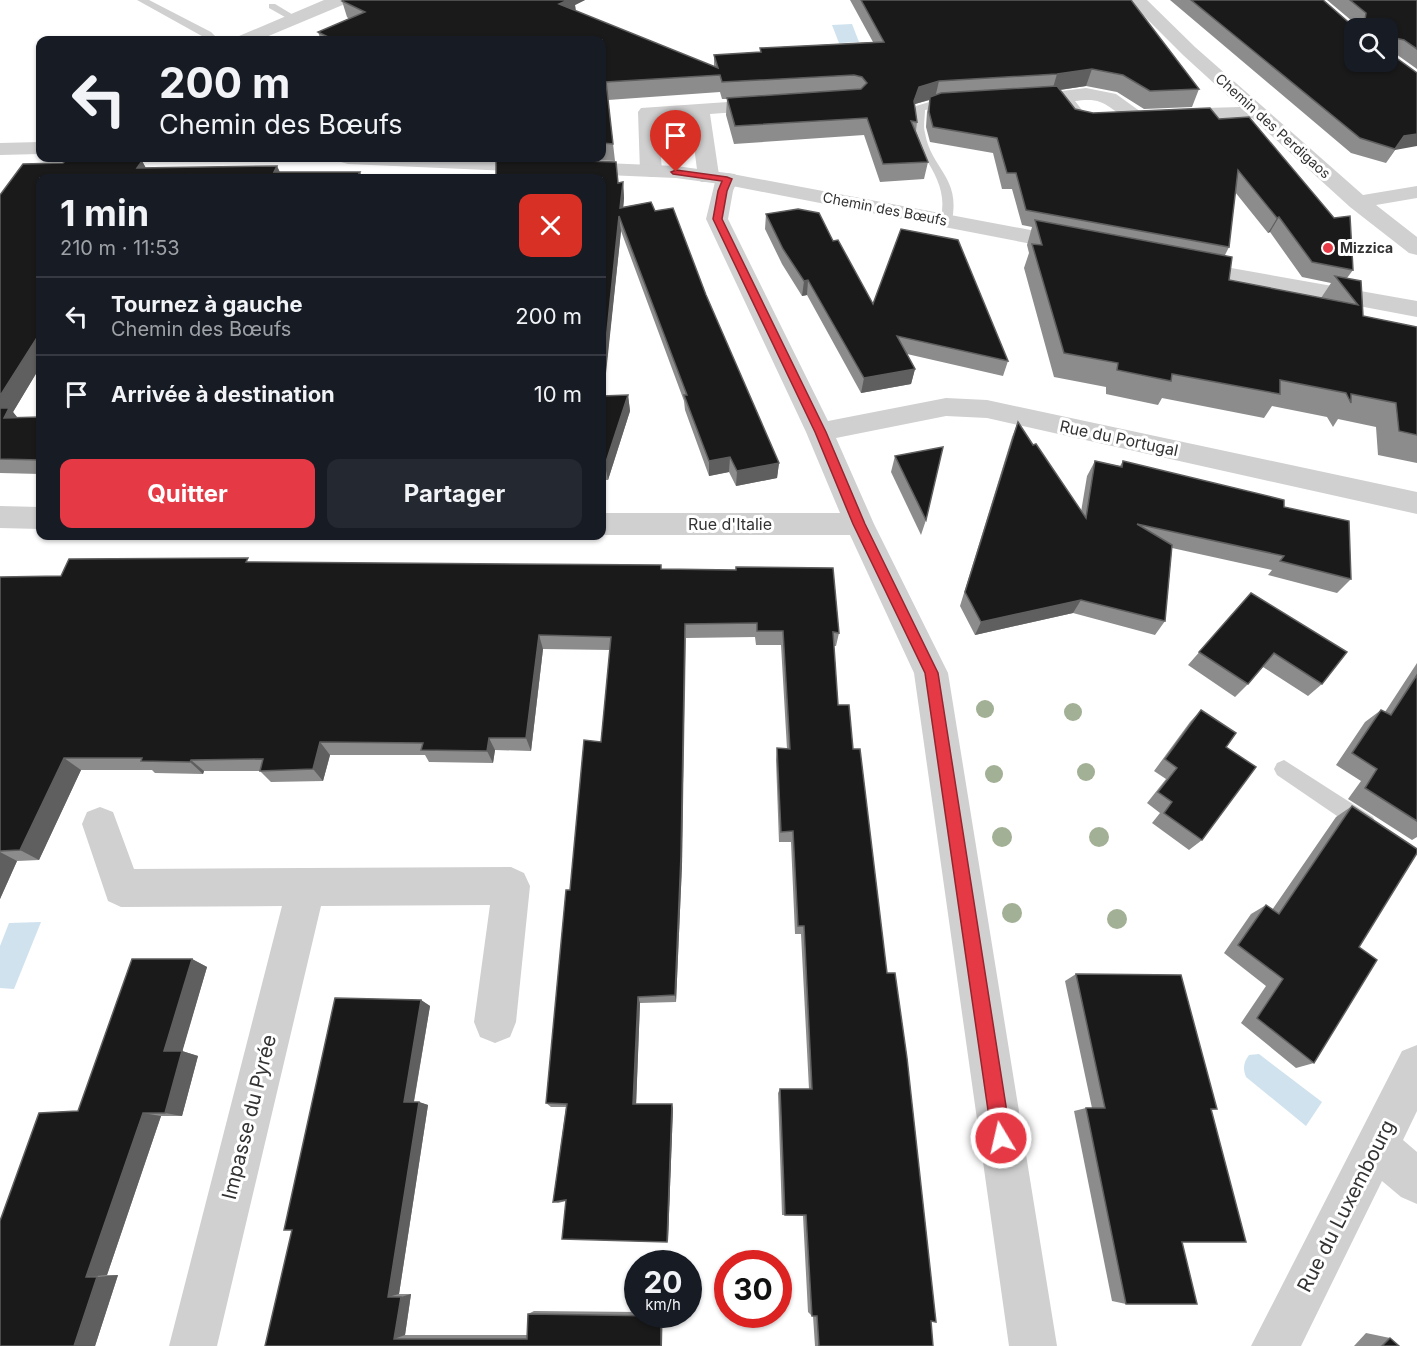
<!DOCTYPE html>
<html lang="fr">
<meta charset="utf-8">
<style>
:root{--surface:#171b24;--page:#242831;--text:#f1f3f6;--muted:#9ea1a6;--line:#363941;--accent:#e63946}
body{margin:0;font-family:Inter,sans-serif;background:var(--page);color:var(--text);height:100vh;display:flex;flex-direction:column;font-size:22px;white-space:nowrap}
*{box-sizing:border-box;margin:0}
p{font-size:20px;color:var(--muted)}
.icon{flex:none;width:33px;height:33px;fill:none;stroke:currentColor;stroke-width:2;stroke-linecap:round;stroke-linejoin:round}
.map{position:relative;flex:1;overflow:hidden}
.panel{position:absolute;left:36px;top:174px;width:570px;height:366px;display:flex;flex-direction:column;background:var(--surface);border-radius:12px;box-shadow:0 2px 4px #0004}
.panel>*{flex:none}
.guide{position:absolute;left:36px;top:36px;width:570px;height:126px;border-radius:12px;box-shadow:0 2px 4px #0004;background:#171b24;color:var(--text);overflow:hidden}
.tools{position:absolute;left:1344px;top:18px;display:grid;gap:12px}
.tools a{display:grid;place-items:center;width:54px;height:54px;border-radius:12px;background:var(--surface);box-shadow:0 2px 4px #0004;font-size:30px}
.speed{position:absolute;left:624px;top:1250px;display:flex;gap:12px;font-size:30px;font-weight:700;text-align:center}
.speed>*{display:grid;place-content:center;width:78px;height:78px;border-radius:50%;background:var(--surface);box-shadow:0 2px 4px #0004;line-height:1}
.speed small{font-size:15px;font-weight:400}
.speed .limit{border:9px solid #d22;background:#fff;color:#111}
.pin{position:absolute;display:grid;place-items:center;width:51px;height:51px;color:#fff;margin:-62px -26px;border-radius:50% 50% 50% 0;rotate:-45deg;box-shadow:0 0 6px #0007}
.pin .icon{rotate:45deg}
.me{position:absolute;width:66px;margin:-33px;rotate:351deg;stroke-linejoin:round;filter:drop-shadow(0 0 4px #0008)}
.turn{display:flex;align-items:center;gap:21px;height:126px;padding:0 24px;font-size:27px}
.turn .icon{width:78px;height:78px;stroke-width:2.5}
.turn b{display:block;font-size:42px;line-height:51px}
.round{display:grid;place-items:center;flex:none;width:63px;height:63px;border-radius:12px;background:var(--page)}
.overview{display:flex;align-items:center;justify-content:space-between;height:102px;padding:0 24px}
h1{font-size:36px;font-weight:700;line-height:45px}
.button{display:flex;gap:12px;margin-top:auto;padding:12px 24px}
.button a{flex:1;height:69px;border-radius:12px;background:var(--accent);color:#fff;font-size:24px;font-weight:700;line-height:69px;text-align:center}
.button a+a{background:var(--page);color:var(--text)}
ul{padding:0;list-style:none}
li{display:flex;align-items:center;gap:18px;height:78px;padding:0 24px;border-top:2px solid var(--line)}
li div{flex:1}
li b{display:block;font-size:22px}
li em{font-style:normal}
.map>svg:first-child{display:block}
.water{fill:#cfe2ee}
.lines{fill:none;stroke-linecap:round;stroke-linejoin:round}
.service{fill:#d0d0d0;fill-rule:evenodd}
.minor{fill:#d0d0d0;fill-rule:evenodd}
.tertiary{fill:#d0d0d0;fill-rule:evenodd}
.tree{fill:#a2b095}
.wall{fill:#8c8c8c;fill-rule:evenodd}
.shaded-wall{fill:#5f5f5f}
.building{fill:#1a1a1a;stroke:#5f5f5f;stroke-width:1.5}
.route{fill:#e63946;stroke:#96252e;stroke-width:1.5}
.poi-dot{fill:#e63946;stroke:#fff;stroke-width:2}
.labels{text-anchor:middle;stroke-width:6;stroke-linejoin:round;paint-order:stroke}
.far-street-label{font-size:14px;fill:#333;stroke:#fff}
.far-poi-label{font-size:14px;font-weight:bold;fill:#333;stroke:#fff;text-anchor:start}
.street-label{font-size:16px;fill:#333;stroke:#fff}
.near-street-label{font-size:20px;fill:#333;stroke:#fff}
</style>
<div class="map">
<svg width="1417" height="1346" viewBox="0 0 1417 1346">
<rect width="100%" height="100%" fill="#fff"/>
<g class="water">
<polygon points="852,24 859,42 839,43 832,25"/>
<polygon points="41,922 14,989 0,988 0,946 9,923"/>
<path d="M 1259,1054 L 1322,1102 L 1306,1126 L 1246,1077 C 1243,1069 1243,1063 1249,1055 Z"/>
</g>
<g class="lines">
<g class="service">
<polygon points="137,0 149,0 211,32 219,40 209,40"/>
<polygon points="269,4 275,4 300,19 292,21 269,8"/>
<path d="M 952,99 L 957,102 L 956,104 L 925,110 C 925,117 923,126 925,133 C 931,169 961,177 952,221 L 946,225 L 940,221 C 942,213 943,206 942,198 C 939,164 902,142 916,106 L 936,100 Z"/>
<polygon points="1284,760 1373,817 1376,824 1373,831 1366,833 1359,831 1277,775 1274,769 1277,763"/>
</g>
<g class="minor">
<polygon points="324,0 348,0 345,4 259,40 236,40 239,36"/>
<polygon points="1128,0 1147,0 1195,47 1363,195 1417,186 1417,198 1376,205 1417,237 1417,255 1409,253 1350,207 1252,118 1171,121 1164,119 1161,115 1164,111 1171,109 1240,107 1183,55"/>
<path d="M 1086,88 L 1116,94 L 1148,117 L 1145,121 C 1127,126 1116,108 1100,102 C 1093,99 1083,100 1075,101 L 1085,114 L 1097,116 L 1100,120 L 1097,124 L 1090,126 L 1072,123 L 1051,96 L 1054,92 Z"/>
<polygon points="772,99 779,101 782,105 779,109 710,114 719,175 727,173 735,174 738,179 733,191 728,219 828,421 946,398 987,400 1417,492 1417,514 987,418 946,416 836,438 874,524 948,673 1057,1346 1009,1346 914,673 850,535 602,535 602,513 840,513 806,432 706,219 715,182 701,182 698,177 690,116 658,117 662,171 658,175 651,177 644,175 640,171 638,112 641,108"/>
<polygon points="0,506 40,507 40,529 0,528"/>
<polygon points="100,807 113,812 134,869 511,867 524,873 530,886 516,1022 510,1037 495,1043 480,1037 474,1022 490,905 321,906 217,1346 169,1346 282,906 121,907 108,901 82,824 87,812"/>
<polygon points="1417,1045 1417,1111 1403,1140 1417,1152 1417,1204 1401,1197 1382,1181 1301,1346 1251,1346 1402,1051"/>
</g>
<g class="tertiary">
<polygon points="40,142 40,154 0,155 0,143"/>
<polygon points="338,158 484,158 676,166 727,173 1073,238 1081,240 1084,245 1081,250 1073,252 727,185 676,178 348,164 341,162"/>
<polygon points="1186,260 1417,301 1417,317 1178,272 1174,267 1178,262"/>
</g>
</g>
<g class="tree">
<circle cx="985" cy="709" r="9"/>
<circle cx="1073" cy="712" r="9"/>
<circle cx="1086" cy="772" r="9"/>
<circle cx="994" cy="774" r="9"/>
<circle cx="1002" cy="837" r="10"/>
<circle cx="1099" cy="837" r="10"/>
<circle cx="1012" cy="913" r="10"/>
<circle cx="1117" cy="919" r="10"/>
</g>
<g class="wall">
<path d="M 344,0 L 585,0 L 575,5 L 576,11 L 714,67 L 714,55 L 760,52 L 760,48 L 873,42 L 850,0 L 1131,0 L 1199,89 L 1192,107 L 1144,109 L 1117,92 L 1086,86 L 1060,90 L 1075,109 L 1093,113 L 1219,119 L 1353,270 L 1347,278 L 1363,316 L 1417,327 L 1417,463 L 1378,455 L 1376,427 L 1338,419 L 1333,427 L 1327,417 L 1272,406 L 1264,418 L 1162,398 L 1158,405 L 1106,394 L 1106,387 L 1054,377 L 1024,268 L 1029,253 L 1027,245 L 1032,227 L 1022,225 L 1012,189 L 1002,189 L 993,153 L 930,142 L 926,127 L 927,112 L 930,100 L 915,104 L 915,106 L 917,122 L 916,131 L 928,162 L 924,179 L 880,182 L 864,135 L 734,144 L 726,115 L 727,99 L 722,99 L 720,92 L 608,100 L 615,161 L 526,158 L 602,158 L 602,40 L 321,40 L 318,32 L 349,19 L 347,17 L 342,1 ZM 1235,192 L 1268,233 L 1270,232 L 1302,277 L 1331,283 L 1321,298 L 1229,280 L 1225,255 L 1229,247 Z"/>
<polygon points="1170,0 1323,0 1354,27 1358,28 1358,26 1327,0 1417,0 1417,69 1396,54 1390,53 1395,150 1386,163 1351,153"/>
<polygon points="496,158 616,162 618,183 623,182 624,198 623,207 651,202 655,211 673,208 706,295 779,463 777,478 736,486 729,472 709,476 685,410 684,401 621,231 603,396 628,395 630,411 608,480 602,480 602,178 40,178 40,367 13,412 17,418 40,418 40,474 0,473 0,195 23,164 63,163 66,160 142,161 146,168 277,166 280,172 360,172 362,178 496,176"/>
<polygon points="766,214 833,241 873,304 1008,361 1003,376 907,354 915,369 911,384 861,393 807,295 802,296 782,264 765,229"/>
<polygon points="1018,422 1033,445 1081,512 1087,476 1095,461 1120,466 1123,461 1284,507 1351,579 1337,593 1268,575 1272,570 1172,548 1165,621 1155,635 1073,613 975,635 960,606 1012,437"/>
<polygon points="895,456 926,520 921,535 891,472"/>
<polygon points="251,562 662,569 839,633 836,646 834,646 838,705 853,749 887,973 933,1346 815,1346 813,1316 812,1316 808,1312 803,1216 782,1215 778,1093 780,1089 809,1089 801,934 795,934 791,842 779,842 776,760 777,748 787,749 781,645 756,645 755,637 686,638 682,865 676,1002 640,1003 636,1104 673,1108 668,1241 566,1201 558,1203 553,1202 566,1107 551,1107 546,1103 570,890 601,742 610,650 543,649 531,751 495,750 493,763 429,762 425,755 330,755 323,781 271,782 260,771 204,771 203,774 155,773 152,770 81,770 39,860 17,861 0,899 0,577 61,576"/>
<polygon points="1251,593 1322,684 1308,696 1263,667 1248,684 1235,697 1188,665"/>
<polygon points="1417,663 1417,837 1412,840 1348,799 1361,781 1336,765 1365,722 1381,710 1385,712"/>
<polygon points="1201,710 1226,747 1202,840 1189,850 1152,823 1160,813 1147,803 1166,779 1154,771 1190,722"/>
<polygon points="1352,806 1359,947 1314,1063 1296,1068 1241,1023 1266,986 1224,953 1251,914 1266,905 1272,910 1336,817"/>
<polygon points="192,959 207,967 182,1051 198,1056 182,1116 161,1116 107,1275 118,1275 95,1346 78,1111"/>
<polygon points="1076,974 1217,1109 1211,1110 1182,1242 1126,1304 1112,1301 1074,1111 1086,1108 1092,1108 1065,981"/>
<polygon points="421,1000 430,1006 414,1102 419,1102 428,1105 399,1294 411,1294 405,1335 527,1335 528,1314 534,1311 638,1312 638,1314 663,1314 662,1346 265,1346"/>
<polygon points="1366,1333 1390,1338 1399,1346 1354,1346"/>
</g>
<g class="shaded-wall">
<polygon points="565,0 585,0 575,5 576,14 559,4"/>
<polygon points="1394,46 1388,57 1388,47"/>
<polygon points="1092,69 1086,86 1052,91 1057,74"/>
<polygon points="939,81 935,98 915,104 911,118 914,101 919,87"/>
<polygon points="1417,134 1417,146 1395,150 1386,163 1404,136"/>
<polygon points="142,161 150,176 137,168"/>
<polygon points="277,166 282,178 274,172"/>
<polygon points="360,172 362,178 356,178"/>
<polygon points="623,182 624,198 622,223 620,208"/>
<polygon points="619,216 621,231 602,411 602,379"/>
<polygon points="1279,217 1270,232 1268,233 1277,218"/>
<polygon points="808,280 807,295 802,296 804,281"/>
<polygon points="40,333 40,367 13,412 22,423 0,417 0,396"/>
<polygon points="915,369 911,384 861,393 864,378"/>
<polygon points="628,395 630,411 608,480 605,465"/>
<polygon points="730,457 729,472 709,476 709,461"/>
<polygon points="779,463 777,478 736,486 737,471"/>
<polygon points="1081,600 1073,613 975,635 981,622"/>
<polygon points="685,624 682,865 676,1002 675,995"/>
<polygon points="539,635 543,649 531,751 526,738"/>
<polygon points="489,738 495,750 493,763 487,751"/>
<polygon points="320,742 330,755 323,781 313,769"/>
<polygon points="64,758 81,770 39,860 20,850"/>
<polygon points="191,760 204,771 203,774 190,762"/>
<polygon points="0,852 17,861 0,899"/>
<polygon points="192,959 207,967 181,1056 164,1051"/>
<polygon points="638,997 640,1003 636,1107 633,1104"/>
<polygon points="421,1000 430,1006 413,1106 404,1102"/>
<polygon points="182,1051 198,1056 182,1116 165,1113"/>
<polygon points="419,1102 428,1105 399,1294 388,1297"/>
<polygon points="672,1104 673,1108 668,1241 667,1242"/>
<polygon points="143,1113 161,1116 107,1275 86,1277"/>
<polygon points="118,1275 95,1346 74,1346 97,1277"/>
<polygon points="411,1294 405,1335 394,1339 401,1297"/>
<polygon points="662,1314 662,1346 661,1346 661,1316"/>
</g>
<g class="building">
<polygon points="344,0 568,0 559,4 718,68 714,55 761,52 760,48 884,42 861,0 1131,0 1199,89 1150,91 1123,75 1092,69 1057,74 939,81 919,87 914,101 917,122 911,121 928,162 883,164 867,118 735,126 727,98 861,89 867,83 862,77 854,75 722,82 720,75 606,82 613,144 602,143 602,40 334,40 318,32 365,12 342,1"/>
<polygon points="1191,0 1323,0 1354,27 1361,28 1354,28 1354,62 1388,62 1388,52 1417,73 1417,134 1404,136 1395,149 1360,138"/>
<polygon points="1350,0 1417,0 1417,49 1404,40 1395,38 1394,46 1388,47 1388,28 1361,28 1364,26 1366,13"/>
<polygon points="1057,86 1075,109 1093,113 1210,108 1219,119 1249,117 1334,218 1350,216 1353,270 1312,262 1279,217 1277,218 1238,170 1229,247 1026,210 1016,173 1007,173 997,138 933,127 929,112 930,97 941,93"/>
<polygon points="496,158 616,162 618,183 623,182 620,208 651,202 655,211 673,208 706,295 779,463 737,471 730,457 709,461 684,395 687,395 619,216 602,379 602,178 40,178 40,333 0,396 0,195 23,164 63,163 66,160 142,161 137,168 277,166 274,172 360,172 356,178 496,176"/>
<polygon points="798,209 819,213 833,241 838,240 873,304 901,229 958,240 1008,361 897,336 915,369 864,378 808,280 804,281 783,249 766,214"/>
<polygon points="1035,220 1232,257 1229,280 1358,305 1335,276 1361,281 1363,316 1417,327 1417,435 1399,431 1396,403 1351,394 1351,403 1346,393 1280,380 1280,394 1172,374 1171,381 1117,370 1118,363 1064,353 1032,244 1042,245"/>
<polygon points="628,395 605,465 602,465 602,396"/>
<polygon points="0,408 9,408 4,418 40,417 40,460 0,459"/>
<polygon points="1018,422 1033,445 1036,444 1086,518 1095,461 1122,467 1123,461 1284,500 1284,507 1349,521 1351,579 1280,561 1284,556 1137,524 1172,545 1165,621 1081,600 981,622 965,592"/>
<polygon points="943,447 926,520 895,456"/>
<polygon points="248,558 246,562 661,565 661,569 736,570 736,567 833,568 839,633 833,632 838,705 849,705 853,749 860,749 887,973 895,973 907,1058 936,1322 931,1321 933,1346 819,1346 817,1316 812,1316 806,1215 785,1215 780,1089 812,1089 804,926 798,926 793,831 781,832 777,748 790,749 783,631 757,631 757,623 685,624 681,855 675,995 638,997 633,1104 672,1104 667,1242 562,1239 566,1200 553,1202 567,1104 546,1103 566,890 570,890 584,740 601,742 611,637 539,635 526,738 489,738 487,751 421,750 423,743 320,742 313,769 260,771 263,759 191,760 190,762 141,761 142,758 64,758 20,850 0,851 0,577 61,576 69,559"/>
<polygon points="1251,593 1347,652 1322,684 1274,653 1248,684 1199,652"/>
<polygon points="1417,675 1417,821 1365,788 1377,769 1352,753 1381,710 1391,715"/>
<polygon points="1201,710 1236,733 1226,747 1256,767 1202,840 1164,813 1172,802 1158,792 1177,768 1165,759"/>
<polygon points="1352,806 1417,849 1417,853 1359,947 1377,960 1314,1063 1257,1018 1283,979 1238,945 1266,905 1279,914"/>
<polygon points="132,959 192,959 164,1051 182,1051 165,1113 143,1113 86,1277 97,1277 74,1346 0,1346 0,1221 39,1113 78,1111"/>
<polygon points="1076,974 1181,975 1217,1109 1211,1109 1246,1242 1182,1242 1197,1304 1126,1304 1086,1108 1105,1108"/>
<polygon points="335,998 421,1000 404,1102 419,1102 388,1297 401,1297 394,1339 527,1339 528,1314 661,1316 661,1346 265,1346 292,1230 284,1230"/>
<polygon points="1390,1338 1399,1346 1382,1346"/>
</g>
<polygon class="route" points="676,170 727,177 732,179 727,191 722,219 826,432 865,524 938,673 1011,1138 1008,1145 1001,1147 995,1145 992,1138 925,673 853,524 815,432 713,219 718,191 722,181 673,174 671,172"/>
<circle class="poi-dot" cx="1328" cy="248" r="6"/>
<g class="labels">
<g class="far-street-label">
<text transform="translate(1273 126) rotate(42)" y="5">Chemin des Perdigaos</text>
<text transform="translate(885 209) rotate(11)" y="5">Chemin des Bœufs</text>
</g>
<g class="far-poi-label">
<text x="1340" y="253">Mizzica</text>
</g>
<g class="street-label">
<text transform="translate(1119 438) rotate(12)" y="6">Rue du Portugal</text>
<text x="730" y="530">Rue d'Italie</text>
</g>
<g class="near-street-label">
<text transform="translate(249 1117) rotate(-76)" y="7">Impasse du Pyrée</text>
<text transform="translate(1346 1206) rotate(-63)" y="7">Rue du Luxembourg</text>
</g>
</g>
</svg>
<div class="tools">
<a><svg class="icon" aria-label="search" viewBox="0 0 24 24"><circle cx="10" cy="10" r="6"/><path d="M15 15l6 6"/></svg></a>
</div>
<div class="speed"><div>20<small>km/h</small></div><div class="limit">30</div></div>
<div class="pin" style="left:676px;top:172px;background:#d93025"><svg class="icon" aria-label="arrive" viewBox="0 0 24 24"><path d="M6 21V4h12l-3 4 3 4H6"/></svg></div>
<svg class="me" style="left:1001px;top:1138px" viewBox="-20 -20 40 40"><circle r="17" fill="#e63946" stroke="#fff" stroke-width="3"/><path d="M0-11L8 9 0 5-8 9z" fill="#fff"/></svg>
<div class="guide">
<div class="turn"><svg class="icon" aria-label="left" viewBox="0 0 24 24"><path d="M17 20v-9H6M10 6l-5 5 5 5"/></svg><div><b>200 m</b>Chemin des Bœufs</div></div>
</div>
<section class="panel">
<div class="overview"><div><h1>1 min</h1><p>210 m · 11:53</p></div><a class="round" style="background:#d93025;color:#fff"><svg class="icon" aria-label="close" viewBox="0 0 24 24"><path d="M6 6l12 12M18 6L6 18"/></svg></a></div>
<ul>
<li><svg class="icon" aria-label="left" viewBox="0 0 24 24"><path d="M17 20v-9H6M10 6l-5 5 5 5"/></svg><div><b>Tournez à gauche</b><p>Chemin des Bœufs</p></div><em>200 m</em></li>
<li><svg class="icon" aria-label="arrive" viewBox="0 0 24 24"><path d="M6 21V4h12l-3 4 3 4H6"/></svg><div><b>Arrivée à destination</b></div><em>10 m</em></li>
</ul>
<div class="button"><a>Quitter</a><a>Partager</a></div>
</section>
</div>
